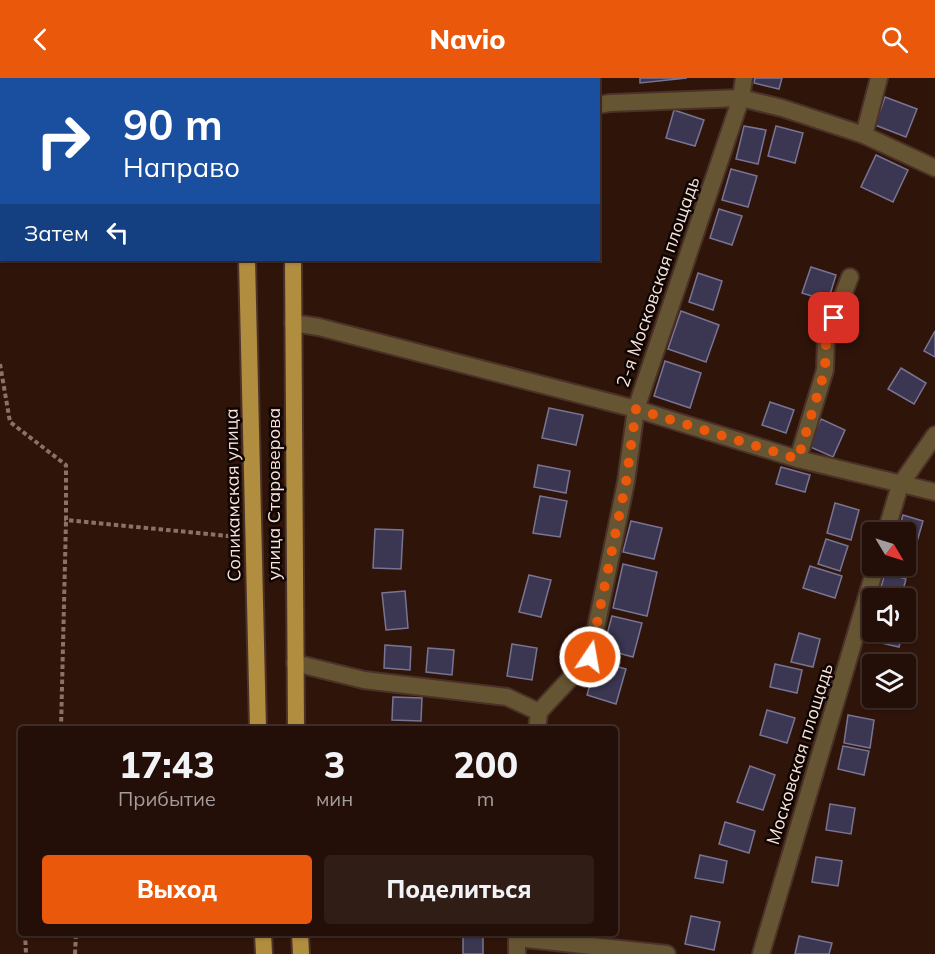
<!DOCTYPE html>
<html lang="ru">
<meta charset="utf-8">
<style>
:root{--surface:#230f08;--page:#2f1d16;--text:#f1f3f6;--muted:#a39c9c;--line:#402f29;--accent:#ea580c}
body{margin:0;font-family:Mulish,sans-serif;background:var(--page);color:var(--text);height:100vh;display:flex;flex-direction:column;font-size:22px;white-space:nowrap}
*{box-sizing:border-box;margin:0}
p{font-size:20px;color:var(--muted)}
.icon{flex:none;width:33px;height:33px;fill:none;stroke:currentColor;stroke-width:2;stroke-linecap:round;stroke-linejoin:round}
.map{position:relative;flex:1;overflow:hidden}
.drawer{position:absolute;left:18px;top:648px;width:600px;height:210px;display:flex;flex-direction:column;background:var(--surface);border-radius:6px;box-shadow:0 2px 4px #0004,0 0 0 2px var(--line)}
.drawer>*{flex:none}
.hud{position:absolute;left:0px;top:0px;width:600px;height:183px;box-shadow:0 2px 4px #0004,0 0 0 2px var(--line);background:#1a4fa0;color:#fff;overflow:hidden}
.needle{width:39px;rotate:128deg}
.tools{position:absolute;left:862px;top:444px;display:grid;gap:12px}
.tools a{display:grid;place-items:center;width:54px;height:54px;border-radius:6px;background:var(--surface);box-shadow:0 2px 4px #0004,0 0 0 2px var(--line);font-size:30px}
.pin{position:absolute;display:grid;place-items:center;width:51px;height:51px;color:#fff;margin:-26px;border-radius:12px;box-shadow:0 3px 9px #0006}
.me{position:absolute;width:66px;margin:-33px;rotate:12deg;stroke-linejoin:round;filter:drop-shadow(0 0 4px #0008)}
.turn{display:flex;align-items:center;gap:21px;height:126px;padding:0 24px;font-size:27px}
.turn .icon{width:78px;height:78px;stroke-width:2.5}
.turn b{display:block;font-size:42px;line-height:51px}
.then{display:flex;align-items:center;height:57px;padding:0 24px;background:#0003;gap:12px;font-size:22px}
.eta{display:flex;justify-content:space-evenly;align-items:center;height:102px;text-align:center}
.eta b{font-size:36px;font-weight:800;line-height:42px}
.cta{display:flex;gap:12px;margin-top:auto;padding:12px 24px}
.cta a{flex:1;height:69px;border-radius:6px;background:var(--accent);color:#fff;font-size:24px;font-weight:800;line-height:69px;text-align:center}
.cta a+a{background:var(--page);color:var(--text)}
header{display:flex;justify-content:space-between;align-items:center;height:78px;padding:0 24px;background:var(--accent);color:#fff;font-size:27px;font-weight:800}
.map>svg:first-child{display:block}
.building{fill:#3b3652;stroke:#797493;stroke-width:1.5}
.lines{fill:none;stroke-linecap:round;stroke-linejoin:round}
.minor-casing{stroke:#4b3128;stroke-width:20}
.primary-casing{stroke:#4b3128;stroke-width:20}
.path{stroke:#8a7269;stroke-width:4;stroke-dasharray:4.5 3;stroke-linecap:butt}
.minor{stroke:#665532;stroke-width:16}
.primary{stroke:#b18d3f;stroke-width:16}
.route{stroke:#ea580c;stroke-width:10;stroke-dasharray:0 18}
.labels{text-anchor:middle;stroke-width:5;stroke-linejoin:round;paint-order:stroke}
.street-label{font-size:18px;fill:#f8e4dd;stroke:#0f0502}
</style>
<header><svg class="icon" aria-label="back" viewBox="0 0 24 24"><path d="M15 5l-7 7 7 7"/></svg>Navio<svg class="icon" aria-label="search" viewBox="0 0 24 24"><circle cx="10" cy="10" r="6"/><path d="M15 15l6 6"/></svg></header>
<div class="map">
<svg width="935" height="876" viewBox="0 0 935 876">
<rect width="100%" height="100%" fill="#2f140a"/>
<g class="building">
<polygon points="640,0 687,0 640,5"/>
<polygon points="755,0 782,0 779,11 754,5"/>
<polygon points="885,19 917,31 906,59 875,47"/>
<polygon points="674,32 704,42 695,68 666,60"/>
<polygon points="744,48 766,52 758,86 736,81"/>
<polygon points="776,48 803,55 795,85 768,78"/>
<polygon points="876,77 908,92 893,124 861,109"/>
<polygon points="731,91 757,98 748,129 722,122"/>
<polygon points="719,131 742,138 732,167 710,160"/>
<polygon points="811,189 836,197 828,223 802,215"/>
<polygon points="698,195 722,203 713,232 689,224"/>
<polygon points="681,233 719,247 706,284 668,271"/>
<polygon points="935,253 935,279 924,273"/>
<polygon points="665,283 701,295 690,330 654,318"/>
<polygon points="901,290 926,305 914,326 888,311"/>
<polygon points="770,324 794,332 786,355 762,347"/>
<polygon points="549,330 583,337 576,367 542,360"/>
<polygon points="821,341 845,352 833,379 808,368"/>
<polygon points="538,387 570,393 566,415 534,409"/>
<polygon points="781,389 810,397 805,414 776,406"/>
<polygon points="540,418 567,423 560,459 533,455"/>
<polygon points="835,425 859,432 851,462 827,455"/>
<polygon points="903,437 923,443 914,474 906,472 906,454 898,454"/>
<polygon points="631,443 662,450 654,481 623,474"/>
<polygon points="375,451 403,452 401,491 373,490"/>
<polygon points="826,461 848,468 840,493 818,486"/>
<polygon points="623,486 657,494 647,538 613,530"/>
<polygon points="810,488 842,498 835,520 803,510"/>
<polygon points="885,495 906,501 901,520 878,520"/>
<polygon points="529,497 551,502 541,539 519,534"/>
<polygon points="405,513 408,550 386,552 382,515"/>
<polygon points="612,538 642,545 633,579 603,571"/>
<polygon points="873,540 873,554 903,554 899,569 868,562"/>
<polygon points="799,555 820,561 813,589 791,584"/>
<polygon points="512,566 537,570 532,602 507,598"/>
<polygon points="385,567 411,569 410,592 384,590"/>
<polygon points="428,570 454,572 452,597 426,594"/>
<polygon points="597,583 626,591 616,626 587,617"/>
<polygon points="775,586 802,592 797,615 770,609"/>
<polygon points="393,619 422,620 421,643 392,642"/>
<polygon points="767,632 795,640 787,665 760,657"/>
<polygon points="848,637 874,642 870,670 844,665"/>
<polygon points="843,668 869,673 864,697 838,691"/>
<polygon points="750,688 775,697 763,732 737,724"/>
<polygon points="830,726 855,730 851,756 826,752"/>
<polygon points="725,744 755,753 749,775 719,766"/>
<polygon points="700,777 727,783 723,805 695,800"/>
<polygon points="816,779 842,783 838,808 812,804"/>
<polygon points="691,838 720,844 714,872 685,866"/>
<rect x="463" y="855" width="20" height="21"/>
<polygon points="799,858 832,865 829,876 795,876"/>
</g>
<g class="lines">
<defs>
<g id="minor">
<polyline points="598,27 610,25 741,20 782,30 864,57 935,90"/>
<polyline points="864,57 879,0"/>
<polyline points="293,245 319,249 636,331 798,381 935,414"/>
<polyline points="798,381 825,292 826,261 850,199"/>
<polyline points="886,454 900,407 935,357"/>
<polyline points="295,585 364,602 507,619 539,634"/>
<polyline points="537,651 539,634 590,579 626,404 636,331 741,20 744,0"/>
<polyline points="517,855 517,876"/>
<polyline points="517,860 667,876"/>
<polyline points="761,876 876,488"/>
</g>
<g id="primary">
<polyline points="243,0 243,2"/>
<polyline points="291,0 291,2"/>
<polyline points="247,182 258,651"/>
<polyline points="293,182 296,651"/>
<polyline points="263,855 264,876"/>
<polyline points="300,855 301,876"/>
</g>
</defs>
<use href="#minor" class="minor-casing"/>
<use href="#primary" class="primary-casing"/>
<g class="path">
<polyline points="0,286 10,344 66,387 66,442 238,459"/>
<polyline points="61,651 66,442"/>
<polyline points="25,855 26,876"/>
<polyline points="75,876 76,855"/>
</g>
<use href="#minor" class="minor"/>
<use href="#primary" class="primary"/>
</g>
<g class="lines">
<polyline class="route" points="590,579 626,404 636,331 798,381 825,292 826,261 834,240"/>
</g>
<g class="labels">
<g class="street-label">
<text transform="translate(658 204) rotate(-71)" y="6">2-я Московская площадь</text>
<text transform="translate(274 416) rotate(-90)" y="6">улица Староверова</text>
<text transform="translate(233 417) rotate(-91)" y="6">Соликамская улица</text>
<text transform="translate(800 676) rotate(-73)" y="6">Московская площадь</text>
</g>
</g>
</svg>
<div class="tools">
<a><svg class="needle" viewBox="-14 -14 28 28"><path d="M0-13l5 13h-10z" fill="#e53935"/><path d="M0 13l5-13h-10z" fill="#a39c9c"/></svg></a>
<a><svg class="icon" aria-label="sound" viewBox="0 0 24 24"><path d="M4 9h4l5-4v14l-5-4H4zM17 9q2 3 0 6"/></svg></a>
<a><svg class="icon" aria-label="layers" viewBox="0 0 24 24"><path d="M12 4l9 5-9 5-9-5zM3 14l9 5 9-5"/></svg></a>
</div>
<div class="pin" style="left:834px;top:240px;background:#d93025"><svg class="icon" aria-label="arrive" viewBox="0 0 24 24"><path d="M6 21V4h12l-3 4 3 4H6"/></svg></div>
<svg class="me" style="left:590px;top:579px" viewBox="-20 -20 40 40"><circle r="17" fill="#ea580c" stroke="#fff" stroke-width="3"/><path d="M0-11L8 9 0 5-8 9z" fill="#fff"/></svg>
<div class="hud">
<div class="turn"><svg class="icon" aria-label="right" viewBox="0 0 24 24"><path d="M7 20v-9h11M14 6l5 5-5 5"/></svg><div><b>90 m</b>Направо</div></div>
<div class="then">Затем<svg class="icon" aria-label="left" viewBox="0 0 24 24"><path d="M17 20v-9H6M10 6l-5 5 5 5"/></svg></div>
</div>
<section class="drawer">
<div class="eta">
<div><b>17:43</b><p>Прибытие</p></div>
<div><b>3</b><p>мин</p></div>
<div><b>200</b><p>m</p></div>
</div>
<div class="cta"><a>Выход</a><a>Поделиться</a></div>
</section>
</div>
